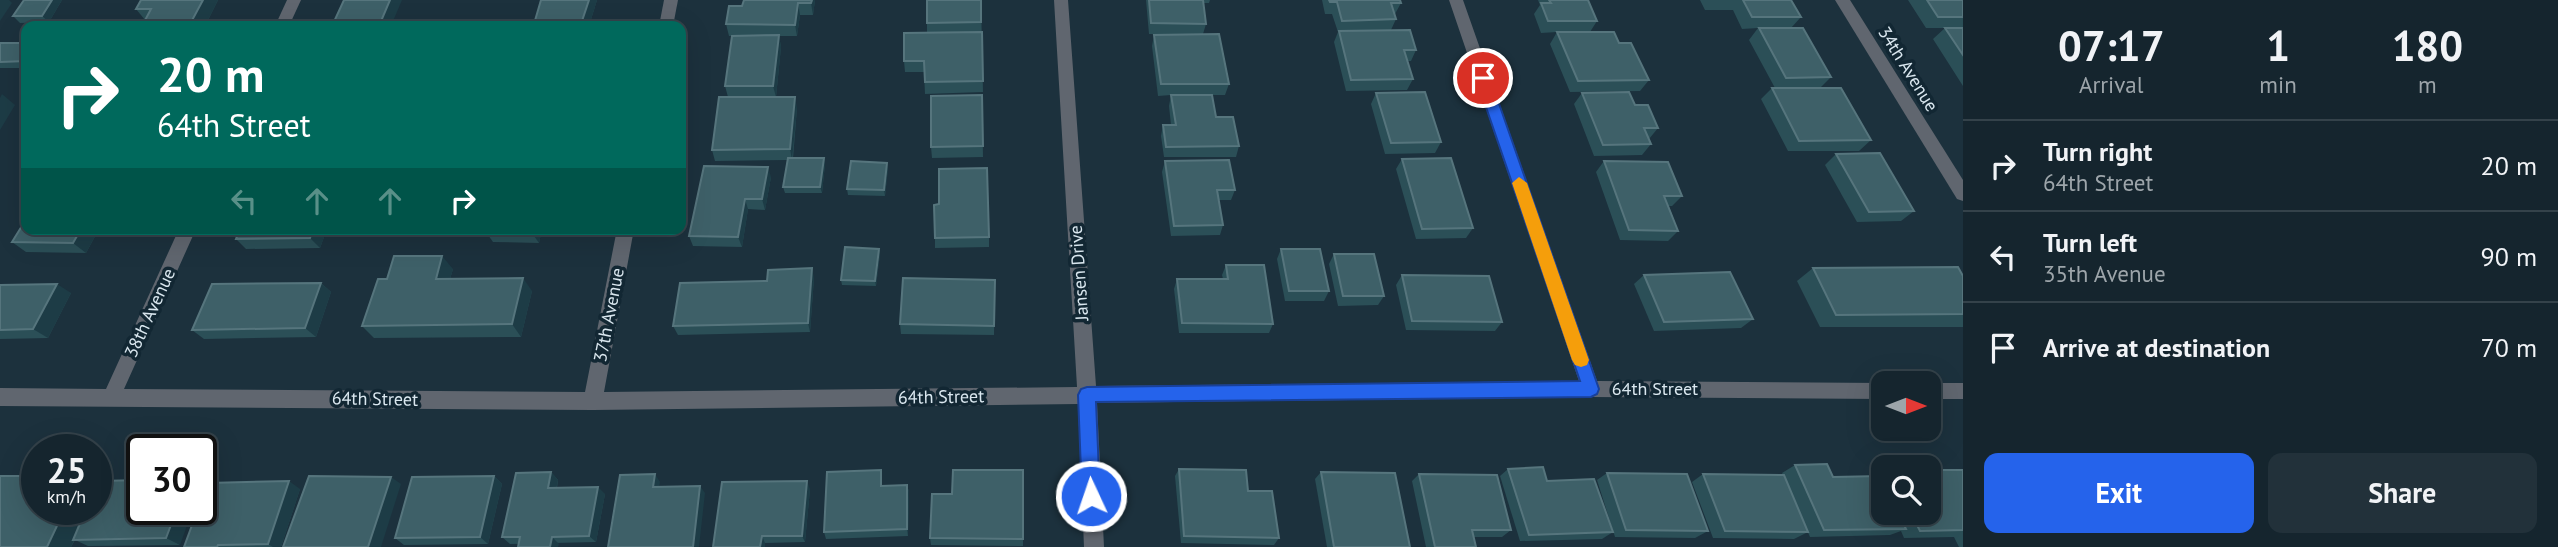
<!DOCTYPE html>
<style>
:root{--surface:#15252e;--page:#22313a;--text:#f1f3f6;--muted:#9da5aa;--line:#34424a;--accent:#2563eb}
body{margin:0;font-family:"PT Sans",sans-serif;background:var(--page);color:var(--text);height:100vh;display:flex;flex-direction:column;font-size:26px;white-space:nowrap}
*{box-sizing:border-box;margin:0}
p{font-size:23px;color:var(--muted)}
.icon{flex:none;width:38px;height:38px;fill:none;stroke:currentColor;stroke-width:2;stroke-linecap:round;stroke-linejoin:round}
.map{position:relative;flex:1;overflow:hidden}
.sheet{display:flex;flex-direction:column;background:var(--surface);width:595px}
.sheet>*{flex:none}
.hud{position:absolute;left:21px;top:21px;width:665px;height:214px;border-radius:14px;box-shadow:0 7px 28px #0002,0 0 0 2px var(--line);background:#00695c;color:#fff;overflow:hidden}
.needle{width:46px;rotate:90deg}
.controls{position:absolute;left:1871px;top:371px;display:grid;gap:14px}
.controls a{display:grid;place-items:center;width:70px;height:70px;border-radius:14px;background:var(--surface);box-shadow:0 7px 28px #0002,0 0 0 2px var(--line);font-size:35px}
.speed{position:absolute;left:21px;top:434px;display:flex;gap:14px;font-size:35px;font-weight:700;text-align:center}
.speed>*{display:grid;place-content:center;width:91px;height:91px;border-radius:50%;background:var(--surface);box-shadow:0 7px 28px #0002,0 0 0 2px var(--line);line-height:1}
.speed small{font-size:18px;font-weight:400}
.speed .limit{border:4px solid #111;border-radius:10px;background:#fff;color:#111}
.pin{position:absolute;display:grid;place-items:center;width:60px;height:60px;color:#fff;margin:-30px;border:4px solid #fff;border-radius:50%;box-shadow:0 2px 7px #0007}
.me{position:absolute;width:77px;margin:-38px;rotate:357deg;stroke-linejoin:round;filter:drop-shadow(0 0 5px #0008)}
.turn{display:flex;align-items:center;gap:24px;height:147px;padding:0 21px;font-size:32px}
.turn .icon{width:91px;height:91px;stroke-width:2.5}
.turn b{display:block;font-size:49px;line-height:60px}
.lanes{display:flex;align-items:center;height:66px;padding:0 21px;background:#0003;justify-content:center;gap:35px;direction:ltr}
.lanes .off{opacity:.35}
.eta{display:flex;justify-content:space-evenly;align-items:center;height:119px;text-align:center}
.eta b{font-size:42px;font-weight:700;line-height:49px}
.cta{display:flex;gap:14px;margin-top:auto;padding:14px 21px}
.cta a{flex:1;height:80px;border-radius:14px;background:var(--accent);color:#fff;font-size:28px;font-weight:700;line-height:80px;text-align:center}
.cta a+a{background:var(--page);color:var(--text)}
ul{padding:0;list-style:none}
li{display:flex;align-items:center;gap:21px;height:91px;padding:0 21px;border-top:2px solid var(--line)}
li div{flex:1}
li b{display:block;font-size:26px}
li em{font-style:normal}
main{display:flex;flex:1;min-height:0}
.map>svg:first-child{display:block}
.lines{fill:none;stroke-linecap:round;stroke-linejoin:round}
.street{fill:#60666f;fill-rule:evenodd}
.wall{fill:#2b4f57}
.shaded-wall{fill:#1d3c46}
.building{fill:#3e6068;stroke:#56757d;stroke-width:2}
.route{fill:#2563eb;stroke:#184099;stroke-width:2}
.slow{fill:#f59e0b}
.labels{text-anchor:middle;stroke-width:7;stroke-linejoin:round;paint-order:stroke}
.street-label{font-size:18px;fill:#dae7ef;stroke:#122733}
</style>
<main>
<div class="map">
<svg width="1963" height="547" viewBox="0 0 1963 547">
<rect width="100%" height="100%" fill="#1c313d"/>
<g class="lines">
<g class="street">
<polygon points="287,0 301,0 289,26 275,26"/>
<polygon points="664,0 678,0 673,26 659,26"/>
<polygon points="1054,0 1068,0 1096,386 1579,381 1449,0 1463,0 1597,381 1883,383 1883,399 1591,397 1097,403 1104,547 1084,547 1078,404 593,410 0,406 0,388 106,389 179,229 196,229 124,389 585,392 617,229 634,229 604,392 1077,387"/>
<polygon points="1835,0 1850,0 1963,180 1963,201 1957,199"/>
<polygon points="1926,383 1963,383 1963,399 1928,399 1928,383"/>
</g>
</g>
<g class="wall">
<polygon points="62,0 49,22 20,23 13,16"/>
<polygon points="141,0 218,0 205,26 145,20 136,9"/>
<polygon points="541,0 597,0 589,26 535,26 534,24"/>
<polygon points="815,0 813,15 800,15 797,36 779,36 781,47 776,97 797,108 793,158 825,164 822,193 785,193 783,187 787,160 715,161 712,150 728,97 725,86 753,36 729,36 726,24 742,6"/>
<polygon points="981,0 983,92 925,94 924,72 905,72 904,61 927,33 927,23"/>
<polygon points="1146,0 1210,0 1209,3 1203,3 1206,24 1203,34 1229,84 1225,95 1212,95 1216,117 1239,146 1236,157 1164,157 1161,136 1163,125 1171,125 1169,106 1171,95 1158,96 1152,46 1154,35 1159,34 1149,34"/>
<polygon points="1322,0 1400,0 1401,3 1395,14 1394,14 1396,19 1391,30 1416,50 1411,61 1407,61 1413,79 1407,90 1346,91 1334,42 1338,32 1332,14 1325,14"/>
<polygon points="1538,0 1588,0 1597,21 1590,32 1619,43 1649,80 1640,91 1570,92 1550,44 1557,32 1541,33 1534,14 1540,5"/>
<polygon points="1700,0 1791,0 1801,17 1791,28 1831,77 1820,88 1871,140 1859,151 1788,151 1761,99 1772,88 1775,88 1749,40 1758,28 1742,29 1733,10 1705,10"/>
<polygon points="1908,0 1963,0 1963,86 1933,39 1945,28 1926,28"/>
<polygon points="26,43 26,68 0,68 0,44"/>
<polygon points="1376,93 1441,142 1435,153 1385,154 1371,104"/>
<polygon points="1582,93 1635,105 1658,128 1649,139 1651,144 1642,155 1594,156 1574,104"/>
<polygon points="982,95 983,157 932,158 931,147"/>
<polygon points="1836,154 1914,211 1901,221 1857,222 1825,165"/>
<polygon points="1402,159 1473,228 1466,238 1416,239 1396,169"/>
<polygon points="1165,161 1235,190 1231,200 1219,200 1223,225 1220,235 1171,236 1162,172"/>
<polygon points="1604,161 1682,196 1672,206 1669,206 1678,231 1668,241 1620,240 1596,172"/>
<polygon points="888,168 885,196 848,195 847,189"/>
<polygon points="771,177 765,210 748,209 742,247 693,246 689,236"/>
<polygon points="26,229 99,229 86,253 26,252 12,242"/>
<polygon points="240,229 327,229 320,248 246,249 236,239"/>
<polygon points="542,229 539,243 493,242 486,232"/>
<polygon points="989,237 989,247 935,248 935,238"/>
<polygon points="879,249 880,254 876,286 842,285 841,280"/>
<polygon points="1281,249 1329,291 1324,301 1285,301 1277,259"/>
<polygon points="1334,254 1384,296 1378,305 1338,306 1329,264"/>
<polygon points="1226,265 1273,324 1269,333 1179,333 1174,289 1177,279 1223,279 1222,275"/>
<polygon points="1813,268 1963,276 1963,327 1820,327 1797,281"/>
<polygon points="453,269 450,279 532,291 521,337 374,338 362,326 387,279"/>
<polygon points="1402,275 1502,322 1495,331 1406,330 1396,285"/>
<polygon points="1644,275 1753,319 1741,328 1654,331 1634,284"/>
<polygon points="814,278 810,332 678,335 673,326 767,281"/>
<polygon points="995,280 994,335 901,334 900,324"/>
<polygon points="321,283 331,292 316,337 204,339 192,330"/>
<polygon points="0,285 71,293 48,338 0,339"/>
<polygon points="1795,465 1833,477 1880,476 1883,475 1883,513 1928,513 1963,470 1963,547 1959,547 1954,537 1904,538 1901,531 1890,535 1810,537 1806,528 1808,532 1794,539 1713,538 1692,482 1703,474 1783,475 1782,473"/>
<polygon points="1179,469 1248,491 1279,538 1274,545 1181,543 1175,476"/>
<polygon points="1508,469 1547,481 1613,532 1602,539 1520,541 1500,476"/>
<polygon points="881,470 882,486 907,485 909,492 908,536 826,539 824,532"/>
<polygon points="551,472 558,480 557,488 605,494 596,542 510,544 502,537"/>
<polygon points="1321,472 1410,547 1327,547 1315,479"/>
<polygon points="1607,473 1708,531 1695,538 1615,537 1597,480"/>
<polygon points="1419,474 1511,530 1502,537 1474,537 1476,547 1426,547 1412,481"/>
<polygon points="494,476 502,484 488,544 404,545 395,538"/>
<polygon points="96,486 180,545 88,546 75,540 71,547 0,547 96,509"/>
<polygon points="300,489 281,547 184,547"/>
<polygon points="810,489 805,542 765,543 713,547"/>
<polygon points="930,538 1023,539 1023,546 931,545"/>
</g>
<g class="shaded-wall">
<polygon points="0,0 9,0 12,3 0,21"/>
<polygon points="52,0 62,0 49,22 42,16"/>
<polygon points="203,0 218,0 205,26 189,26"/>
<polygon points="390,0 402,0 391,26 379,26"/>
<polygon points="589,0 597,0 589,26 582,26 581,24"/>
<polygon points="812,0 815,0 813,15 811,3"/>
<polygon points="798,3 800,15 797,36 795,25"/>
<polygon points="779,35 781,47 776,97 773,86"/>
<polygon points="2,94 15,105 0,130 0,98"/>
<polygon points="795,97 797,108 792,160 790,149"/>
<polygon points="824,158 825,164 822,193 820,187"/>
<polygon points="887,163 888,168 885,196 884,190"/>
<polygon points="768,167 771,177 765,210 762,199"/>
<polygon points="745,199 748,209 742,247 738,237"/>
<polygon points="81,229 99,229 86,253 73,243"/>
<polygon points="313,229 327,229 320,248 310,238"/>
<polygon points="533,229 542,229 539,243 532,233"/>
<polygon points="879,249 880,254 876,286 875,281"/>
<polygon points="442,256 453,269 446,292 436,279"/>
<polygon points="812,268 814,278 810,332 808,323"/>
<polygon points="523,278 532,291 521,337 512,324"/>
<polygon points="321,283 331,292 316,337 305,328"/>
<polygon points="57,284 71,293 48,338 33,329"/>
<polygon points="551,472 558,480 555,495 548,488"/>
<polygon points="655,474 660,482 658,494 653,487"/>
<polygon points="494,476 502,484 488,544 480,537"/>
<polygon points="391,477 401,484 381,547 368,547"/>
<polygon points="289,481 300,489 281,547 273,547 268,544"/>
<polygon points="807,481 810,489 805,542 802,536"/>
<polygon points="907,485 909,492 908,536 907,529"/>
<polygon points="700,486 705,493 699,547 693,547"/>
<polygon points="598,487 605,494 596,542 589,536"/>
<polygon points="65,509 89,509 71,547 47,547"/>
<polygon points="177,509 193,509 180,545 166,538"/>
<polygon points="762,536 765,543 765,547 760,547"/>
<polygon points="552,537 559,544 558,547 550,547"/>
</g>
<g class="building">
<polygon points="24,0 52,0 42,16 13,16"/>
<polygon points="141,0 203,0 189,26 142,26 151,9 136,9"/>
<polygon points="344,0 390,0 379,26 332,26"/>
<polygon points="541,0 589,0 581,24 534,24"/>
<polygon points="744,0 812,0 811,3 798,3 795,25 726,24 729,6 742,6"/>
<polygon points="927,0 981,0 981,22 927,23"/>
<polygon points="1149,0 1203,0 1206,24 1151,23"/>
<polygon points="1329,0 1400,0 1401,3 1391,3 1396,19 1342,21 1337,2 1330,2"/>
<polygon points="1549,0 1588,0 1597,21 1548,21 1541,3 1551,3"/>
<polygon points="1743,0 1791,0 1801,17 1752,17"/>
<polygon points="1927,0 1963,0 1963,17 1938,17"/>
<polygon points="1759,28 1803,28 1831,77 1786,78"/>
<polygon points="1945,28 1963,28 1963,55"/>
<polygon points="1410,30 1416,50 1404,50 1413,79 1351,80 1339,31"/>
<polygon points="982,32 983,81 925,82 924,61 904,61 904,33"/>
<polygon points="1557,32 1614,32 1619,43 1631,43 1649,80 1578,81"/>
<polygon points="1219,34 1229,84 1161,84 1154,35"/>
<polygon points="779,35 773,86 725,86 732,36"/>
<polygon points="0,43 26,43 26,61 0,62"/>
<polygon points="1772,88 1841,88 1871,140 1799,141"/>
<polygon points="1425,92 1441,142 1391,143 1376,93"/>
<polygon points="1629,92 1635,105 1648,105 1658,128 1644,128 1651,144 1603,145 1582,93"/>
<polygon points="982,95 983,146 931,147 931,96"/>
<polygon points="1171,95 1212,95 1216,117 1233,117 1239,146 1166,147 1163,125 1176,125"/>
<polygon points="719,97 795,97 790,149 712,150"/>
<polygon points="1880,153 1914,211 1869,212 1836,154"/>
<polygon points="788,158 824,158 820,187 783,187"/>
<polygon points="1451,158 1473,228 1422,229 1402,159"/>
<polygon points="1229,160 1235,190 1217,190 1223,225 1174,226 1165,161"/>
<polygon points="851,161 887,163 884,190 847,189"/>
<polygon points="1604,161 1668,162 1682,196 1664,196 1678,231 1629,230"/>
<polygon points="704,166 768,167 762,199 745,199 738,237 689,236"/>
<polygon points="987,168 989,237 935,238 934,205 939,204 939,169"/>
<polygon points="25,221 26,221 26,229 81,229 73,243 12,242"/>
<polygon points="240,229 313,229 310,238 236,239"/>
<polygon points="486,229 533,229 532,233 486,232"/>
<polygon points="845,247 879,249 875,281 841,280"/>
<polygon points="1281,249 1320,249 1329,291 1289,291"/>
<polygon points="1334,254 1374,254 1384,296 1343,296"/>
<polygon points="394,256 442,256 436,279 523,278 512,324 362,326 378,279 387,279"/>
<polygon points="1226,265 1264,265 1273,324 1182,323 1177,279 1228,279"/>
<polygon points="1958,267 1963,276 1963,314 1836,315 1813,268"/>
<polygon points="812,268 808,323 673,326 680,283 767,281 768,270"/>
<polygon points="1730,272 1753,319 1664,322 1644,275"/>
<polygon points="1402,275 1489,276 1502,322 1412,321"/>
<polygon points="903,278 995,280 994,326 900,324"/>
<polygon points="321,283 305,328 192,330 212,284"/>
<polygon points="57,284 33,329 0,330 0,285"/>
<polygon points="1827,464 1833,477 1880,476 1883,483 1883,513 1898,513 1906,529 1824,530 1795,465"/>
<polygon points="1543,467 1547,481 1594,479 1613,532 1529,535 1508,469"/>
<polygon points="1179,469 1246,470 1248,491 1272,491 1279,538 1184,536"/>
<polygon points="881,470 881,486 907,485 907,529 824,532 827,472"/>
<polygon points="953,470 1023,470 1023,539 930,538 932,494 952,494"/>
<polygon points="1928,470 1963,470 1963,530 1920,531 1911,513 1928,513"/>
<polygon points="551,472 548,488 598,487 589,536 552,537 550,547 518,547 520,537 502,537 516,473"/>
<polygon points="1321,472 1395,473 1410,547 1334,547"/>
<polygon points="1607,473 1687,474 1708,531 1626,530"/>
<polygon points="655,474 653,487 700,486 693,547 608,547 620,475"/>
<polygon points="1419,474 1497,475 1511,530 1472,530 1476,547 1435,547"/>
<polygon points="1703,474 1784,475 1808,532 1725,531"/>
<polygon points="0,476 37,476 37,509 65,509 47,547 0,547"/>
<polygon points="309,476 391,477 368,547 283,547"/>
<polygon points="494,476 480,537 395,538 412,477"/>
<polygon points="142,480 142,509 177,509 166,538 73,540 86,509 96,509 96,486 99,481"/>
<polygon points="289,481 268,544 218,545 217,547 184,547 198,509 201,509 201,502 208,483"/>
<polygon points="807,481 802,536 762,536 760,547 713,547 722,482"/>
</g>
<polygon class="route" points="1483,72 1490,78 1599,389 1597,394 1591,397 1096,402 1100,496 1098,502 1091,505 1085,502 1082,496 1078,395 1081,389 1087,387 1580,381 1476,78"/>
<polygon class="slow" points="1519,177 1527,183 1589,360 1587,365 1581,367 1575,365 1572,360 1512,183"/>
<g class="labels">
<g class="street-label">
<text transform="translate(1908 69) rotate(58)" y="6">34th Avenue</text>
<text transform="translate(1079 273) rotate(-94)" y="6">Jansen Drive</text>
<text transform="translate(150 313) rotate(-65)" y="6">38th Avenue</text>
<text transform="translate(609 315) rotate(-79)" y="6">37th Avenue</text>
<text x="1655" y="395">64th Street</text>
<text transform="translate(941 397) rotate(-1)" y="6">64th Street</text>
<text transform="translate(375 399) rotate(1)" y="6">64th Street</text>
</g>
</g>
</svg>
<div class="controls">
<a><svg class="needle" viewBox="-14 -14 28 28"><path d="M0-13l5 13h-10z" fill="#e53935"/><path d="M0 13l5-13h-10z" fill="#9da5aa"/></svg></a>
<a><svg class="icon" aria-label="search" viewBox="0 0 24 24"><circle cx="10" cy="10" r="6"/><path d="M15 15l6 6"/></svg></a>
</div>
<div class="speed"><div>25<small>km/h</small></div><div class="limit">30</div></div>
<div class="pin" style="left:1483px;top:78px;background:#d93025"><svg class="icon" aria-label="arrive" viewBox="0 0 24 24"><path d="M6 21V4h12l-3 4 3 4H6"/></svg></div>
<svg class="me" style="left:1091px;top:496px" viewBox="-20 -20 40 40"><circle r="17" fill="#2563eb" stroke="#fff" stroke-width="3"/><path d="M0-11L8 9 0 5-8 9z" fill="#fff"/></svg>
<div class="hud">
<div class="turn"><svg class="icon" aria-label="right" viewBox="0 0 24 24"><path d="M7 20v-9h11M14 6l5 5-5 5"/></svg><div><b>20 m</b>64th Street</div></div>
<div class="lanes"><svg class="icon off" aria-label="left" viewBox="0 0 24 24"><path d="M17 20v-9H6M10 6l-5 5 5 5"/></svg><svg class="icon off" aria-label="ahead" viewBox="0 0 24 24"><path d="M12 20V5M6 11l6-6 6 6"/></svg><svg class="icon off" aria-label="ahead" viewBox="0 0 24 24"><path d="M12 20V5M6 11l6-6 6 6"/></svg><svg class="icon" aria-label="right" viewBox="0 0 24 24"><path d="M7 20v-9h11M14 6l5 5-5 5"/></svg></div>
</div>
</div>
<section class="sheet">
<div class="eta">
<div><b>07:17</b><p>Arrival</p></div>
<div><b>1</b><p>min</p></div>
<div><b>180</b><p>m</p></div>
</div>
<ul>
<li><svg class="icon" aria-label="right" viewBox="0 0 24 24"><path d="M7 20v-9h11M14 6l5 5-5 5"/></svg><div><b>Turn right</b><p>64th Street</p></div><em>20 m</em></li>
<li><svg class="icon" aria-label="left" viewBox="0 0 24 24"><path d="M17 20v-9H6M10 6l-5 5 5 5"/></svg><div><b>Turn left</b><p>35th Avenue</p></div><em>90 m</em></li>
<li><svg class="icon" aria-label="arrive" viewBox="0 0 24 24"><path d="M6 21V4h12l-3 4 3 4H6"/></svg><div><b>Arrive at destination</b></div><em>70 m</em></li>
</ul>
<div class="cta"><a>Exit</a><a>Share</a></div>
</section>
</main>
